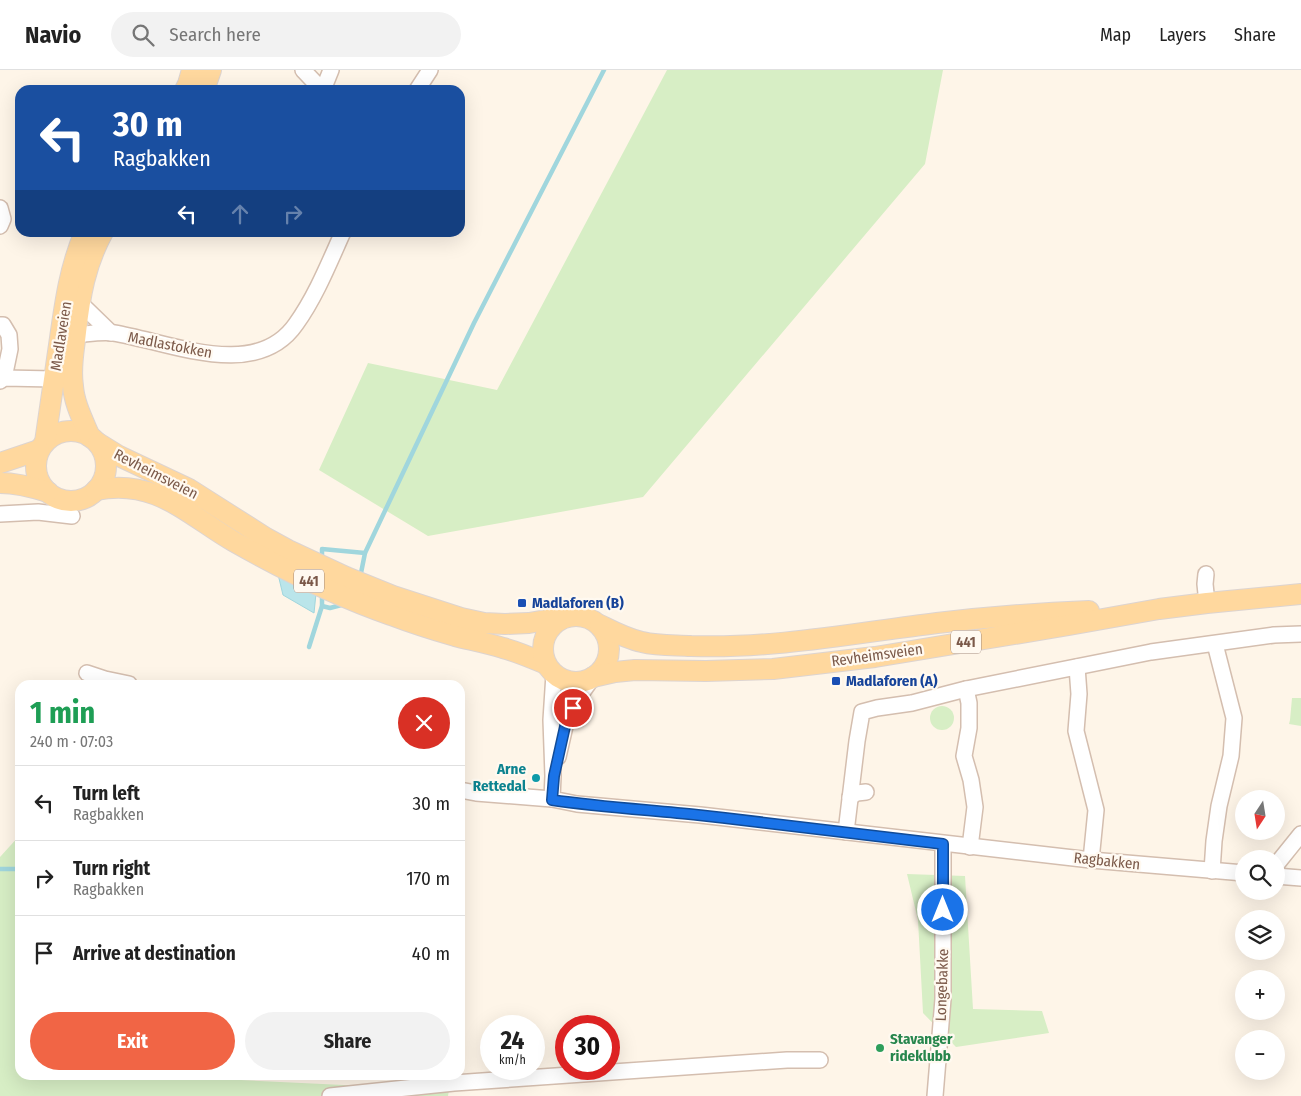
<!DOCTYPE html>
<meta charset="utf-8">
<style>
:root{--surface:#fff;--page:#f2f2f2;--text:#222;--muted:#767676;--line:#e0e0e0;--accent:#f16545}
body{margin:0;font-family:"Fira Sans Condensed",sans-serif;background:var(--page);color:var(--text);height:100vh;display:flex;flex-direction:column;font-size:19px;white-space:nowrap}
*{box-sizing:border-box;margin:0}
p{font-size:16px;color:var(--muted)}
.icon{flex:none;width:28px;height:28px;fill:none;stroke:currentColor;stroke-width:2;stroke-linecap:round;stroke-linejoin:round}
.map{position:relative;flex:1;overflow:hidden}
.panel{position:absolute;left:15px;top:610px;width:450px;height:400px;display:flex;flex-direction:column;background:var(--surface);border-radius:15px;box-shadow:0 5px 20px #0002}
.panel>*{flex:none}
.banner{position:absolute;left:15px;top:15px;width:450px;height:152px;border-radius:15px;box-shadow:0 5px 20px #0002;background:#1a4fa0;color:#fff;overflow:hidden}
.needle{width:32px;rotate:192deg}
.controls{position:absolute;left:1235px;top:720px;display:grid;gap:10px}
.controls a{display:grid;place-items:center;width:50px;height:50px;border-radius:50%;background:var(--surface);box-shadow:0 5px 20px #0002;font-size:25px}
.speed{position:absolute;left:480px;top:945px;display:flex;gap:10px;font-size:25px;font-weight:700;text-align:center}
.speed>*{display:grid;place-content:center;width:65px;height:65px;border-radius:50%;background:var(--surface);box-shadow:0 5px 20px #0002;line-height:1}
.speed small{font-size:12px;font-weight:400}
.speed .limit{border:8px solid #d22;background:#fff;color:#111}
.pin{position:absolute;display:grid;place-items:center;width:42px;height:42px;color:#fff;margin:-21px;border:2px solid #fff;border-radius:50%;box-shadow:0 1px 5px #0007}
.me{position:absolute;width:55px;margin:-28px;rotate:0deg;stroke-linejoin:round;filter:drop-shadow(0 0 4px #0008)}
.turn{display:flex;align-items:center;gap:18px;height:105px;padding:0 15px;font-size:22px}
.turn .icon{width:65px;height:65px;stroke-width:2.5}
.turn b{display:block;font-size:35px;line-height:42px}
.lanes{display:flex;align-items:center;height:48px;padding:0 15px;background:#0003;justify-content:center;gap:25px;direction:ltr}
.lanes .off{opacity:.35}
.round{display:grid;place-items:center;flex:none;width:52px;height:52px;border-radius:26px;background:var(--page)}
.head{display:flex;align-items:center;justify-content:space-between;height:85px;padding:0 15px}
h1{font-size:30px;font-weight:700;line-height:38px;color:#1e9e55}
.cta{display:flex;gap:10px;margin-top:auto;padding:10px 15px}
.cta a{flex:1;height:58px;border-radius:30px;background:var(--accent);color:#fff;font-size:20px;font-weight:700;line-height:58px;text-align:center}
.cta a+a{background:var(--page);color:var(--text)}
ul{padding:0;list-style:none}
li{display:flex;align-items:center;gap:15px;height:75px;padding:0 15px;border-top:1px solid var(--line)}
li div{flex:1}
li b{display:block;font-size:19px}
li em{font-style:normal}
header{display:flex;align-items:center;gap:30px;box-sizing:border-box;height:70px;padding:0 25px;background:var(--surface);border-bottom:1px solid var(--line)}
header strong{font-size:24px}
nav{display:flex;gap:28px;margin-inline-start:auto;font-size:18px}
.search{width:350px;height:45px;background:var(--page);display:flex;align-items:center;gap:12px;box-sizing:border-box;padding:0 18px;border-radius:28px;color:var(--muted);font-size:19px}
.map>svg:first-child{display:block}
.green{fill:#d7eec5}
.water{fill:#bae5ea;stroke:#a0d6dd}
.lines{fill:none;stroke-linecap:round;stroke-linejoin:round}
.stream{stroke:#a0d6dd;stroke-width:4.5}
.minor-casing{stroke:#d4beaf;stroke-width:18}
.major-casing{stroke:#ddd4d0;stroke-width:22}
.minor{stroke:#fff;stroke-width:15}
.major{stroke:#ffd89e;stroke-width:20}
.route-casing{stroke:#114b97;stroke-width:12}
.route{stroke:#1a73e8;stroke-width:9}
.transit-dot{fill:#1a4fb4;stroke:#fff9f0;stroke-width:2}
.culture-dot{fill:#0f9aa8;stroke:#fff9f0;stroke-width:2}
.leisure-dot{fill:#2e9e5b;stroke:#fff9f0;stroke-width:2}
.labels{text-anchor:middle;stroke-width:4.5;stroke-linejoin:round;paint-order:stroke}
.shield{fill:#fff9f0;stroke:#a3897b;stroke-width:1}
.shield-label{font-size:14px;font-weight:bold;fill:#7b5949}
.street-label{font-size:15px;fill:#7b5949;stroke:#fff9f0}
.transit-label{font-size:15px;font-weight:bold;fill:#164399;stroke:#fff9f0;text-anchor:start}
.culture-label{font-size:15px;font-weight:bold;fill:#0d838f;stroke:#fff9f0;text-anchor:end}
.leisure-label{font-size:15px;font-weight:bold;fill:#27864d;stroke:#fff9f0;text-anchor:start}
</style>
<header>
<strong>Navio</strong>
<div class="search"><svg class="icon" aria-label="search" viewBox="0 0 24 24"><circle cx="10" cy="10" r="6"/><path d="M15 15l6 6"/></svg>Search here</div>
<nav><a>Map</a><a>Layers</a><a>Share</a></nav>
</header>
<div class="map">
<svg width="1301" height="1026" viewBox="0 0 1301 1026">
<rect width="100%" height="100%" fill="#fef5e8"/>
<g class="green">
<polygon points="667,0 943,0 925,94 643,427 428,466 319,400 368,293 497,320"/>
<polygon points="1292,628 1301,628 1301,656 1289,654 1290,650"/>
<circle cx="942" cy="648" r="12"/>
<polygon points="20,765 20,1005 178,1005 178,1007 449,1020 448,1026 0,1026 0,787"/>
<polygon points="907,804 965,806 973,939 1042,941 1049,963 956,977 923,943 918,850"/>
</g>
<polygon class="water" points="319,494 314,543 283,525 276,496"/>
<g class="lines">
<g class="stream">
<polyline points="322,490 322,479 365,483"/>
<polyline points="360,508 365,483 474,253 604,0"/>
<polyline points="322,536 330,538 345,534"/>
<polyline points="309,577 322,536 322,523"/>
<polyline points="0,799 20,799"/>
</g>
<defs>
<g id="minor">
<polyline points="303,0 322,20"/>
<polyline points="323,20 331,0"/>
<polyline points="417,20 430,0"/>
<polyline points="0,138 3,149 0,156"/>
<polyline points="79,232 111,263"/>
<polyline points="0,255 3,255 9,265 10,279 4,308"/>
<path d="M 76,265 C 88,264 102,261 114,263 C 169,272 256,312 296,254 C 316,226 329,193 343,162"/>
<polyline points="0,311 4,308 54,309"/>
<polyline points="0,444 38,442 72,446"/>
<polyline points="1206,504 1205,514 1207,533"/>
<polyline points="1077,597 1079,624 1076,661 1096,740 1091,790"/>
<polyline points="87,603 105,609 129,614"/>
<polyline points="554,604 551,650 553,706 552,729 577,734 700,745 1091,790 1244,803"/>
<polyline points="966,619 969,633 969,658 964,686 971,710 975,737 970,777"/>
<polyline points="558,687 566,652 581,624 593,607"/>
<polyline points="460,720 476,723 552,729"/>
<polyline points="850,727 857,723 866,722"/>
<polyline points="846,762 857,671 862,642 877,638 912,633 966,619 1151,582 1274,565 1301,564"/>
<polyline points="1276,795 1301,764"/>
<polyline points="1212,801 1214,771 1219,736 1231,686 1234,648 1215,574"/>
<polyline points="1276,806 1301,808"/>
<polyline points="330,1026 454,1013 787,990 820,990"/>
<polyline points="935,1026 943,929 943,774"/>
</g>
<g id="major">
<polyline points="185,20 188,14 192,0"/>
<polyline points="204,20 211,0"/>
<circle cx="71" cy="396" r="35"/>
<path d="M 90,367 C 83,350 74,333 73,316 C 70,297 74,281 76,262 C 80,226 85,195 103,162"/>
<path d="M 45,372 C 50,337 55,302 60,268 C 65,232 70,196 85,162"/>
<polyline points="98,373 119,386 189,419 266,468 288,480 346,507 393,526 461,548 484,553 505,554 529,553 564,547"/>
<polyline points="0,393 39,380"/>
<path d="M 0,413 C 17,413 32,417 48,422"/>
<path d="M 96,420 C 155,408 187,444 233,471 C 284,500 336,526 391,545 C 412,553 434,560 455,566 C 471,570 487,573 503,578 C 518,582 532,588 546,594"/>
<circle cx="576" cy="579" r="33"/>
<path d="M 600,555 C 614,562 627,569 642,572 C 658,576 675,575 691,576 C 774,579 855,563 937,553 C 988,547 1038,543 1089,541"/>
<polyline points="593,607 615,602 635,600 706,601 773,599 875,587 1069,555 1159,539 1207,533 1301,524"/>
</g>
</defs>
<use href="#minor" class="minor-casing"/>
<use href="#major" class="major-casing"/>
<use href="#minor" class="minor"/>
<use href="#major" class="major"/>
</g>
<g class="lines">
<defs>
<path id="route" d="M 573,638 L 566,652 L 554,706 L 552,730 C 600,737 650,740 698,745 C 780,754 862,764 943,774 L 943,840"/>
</defs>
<use href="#route" class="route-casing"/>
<use href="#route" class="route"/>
</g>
<g class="transit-dot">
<rect x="517" y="528" width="10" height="10" rx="2.5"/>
<rect x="831" y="606" width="10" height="10" rx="2.5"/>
</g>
<circle class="culture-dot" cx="536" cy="708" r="5"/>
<circle class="leisure-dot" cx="880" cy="978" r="5"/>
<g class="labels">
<g class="shield">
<rect x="294" y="499.5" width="30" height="23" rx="4"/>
<rect x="951" y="560.5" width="30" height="23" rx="4"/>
</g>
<g class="shield-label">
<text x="309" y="516">441</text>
<text x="966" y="577">441</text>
</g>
<g class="street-label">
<text transform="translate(61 266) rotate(-81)" y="5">Madlaveien</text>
<text transform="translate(170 275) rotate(11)" y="5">Madlastokken</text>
<text transform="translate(156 404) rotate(27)" y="5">Revheimsveien</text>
<text transform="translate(877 585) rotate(-8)" y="5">Revheimsveien</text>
<text transform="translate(1107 791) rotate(6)" y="5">Ragbakken</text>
<text transform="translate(942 915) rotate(-88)" y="5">Longebakke</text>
</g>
<g class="transit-label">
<text x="532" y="538">Madlaforen (B)</text>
<text x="846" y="616">Madlaforen (A)</text>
</g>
<g class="culture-label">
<text x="526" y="704">Arne<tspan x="526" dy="17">Rettedal</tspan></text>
</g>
<g class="leisure-label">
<text x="890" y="974">Stavanger<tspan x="890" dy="17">rideklubb</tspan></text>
</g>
</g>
</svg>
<div class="controls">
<a><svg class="needle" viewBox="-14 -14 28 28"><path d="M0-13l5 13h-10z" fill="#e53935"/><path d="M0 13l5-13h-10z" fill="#767676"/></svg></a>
<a><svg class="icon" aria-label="search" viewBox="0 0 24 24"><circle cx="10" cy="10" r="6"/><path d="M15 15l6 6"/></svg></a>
<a><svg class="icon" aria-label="layers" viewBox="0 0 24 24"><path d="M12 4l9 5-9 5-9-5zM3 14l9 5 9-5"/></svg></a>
<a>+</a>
<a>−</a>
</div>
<div class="speed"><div>24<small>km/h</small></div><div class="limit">30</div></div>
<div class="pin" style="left:573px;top:638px;background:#d93025"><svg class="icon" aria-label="arrive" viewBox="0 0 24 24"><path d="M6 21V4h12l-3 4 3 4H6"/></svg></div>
<svg class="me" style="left:943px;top:840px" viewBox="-20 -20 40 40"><circle r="17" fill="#1a73e8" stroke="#fff" stroke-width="3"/><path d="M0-11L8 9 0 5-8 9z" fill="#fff"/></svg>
<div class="banner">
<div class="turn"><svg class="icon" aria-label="left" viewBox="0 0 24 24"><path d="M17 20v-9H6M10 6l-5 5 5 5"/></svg><div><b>30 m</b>Ragbakken</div></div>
<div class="lanes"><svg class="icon" aria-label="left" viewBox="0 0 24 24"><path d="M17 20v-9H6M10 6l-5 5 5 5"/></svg><svg class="icon off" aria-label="ahead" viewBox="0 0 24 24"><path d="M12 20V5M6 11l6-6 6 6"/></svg><svg class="icon off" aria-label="right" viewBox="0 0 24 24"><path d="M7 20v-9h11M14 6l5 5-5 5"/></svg></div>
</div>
<section class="panel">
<div class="head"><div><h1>1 min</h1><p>240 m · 07:03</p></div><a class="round" style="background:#d93025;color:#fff"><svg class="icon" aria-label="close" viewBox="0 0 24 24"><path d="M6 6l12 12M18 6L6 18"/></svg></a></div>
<ul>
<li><svg class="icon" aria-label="left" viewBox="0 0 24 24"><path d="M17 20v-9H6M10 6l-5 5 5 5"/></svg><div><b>Turn left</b><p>Ragbakken</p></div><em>30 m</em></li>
<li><svg class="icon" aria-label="right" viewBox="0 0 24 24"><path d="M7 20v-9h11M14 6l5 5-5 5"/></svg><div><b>Turn right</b><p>Ragbakken</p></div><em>170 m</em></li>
<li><svg class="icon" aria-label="arrive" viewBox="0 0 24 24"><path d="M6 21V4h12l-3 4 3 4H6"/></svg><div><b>Arrive at destination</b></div><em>40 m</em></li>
</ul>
<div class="cta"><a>Exit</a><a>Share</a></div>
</section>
</div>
